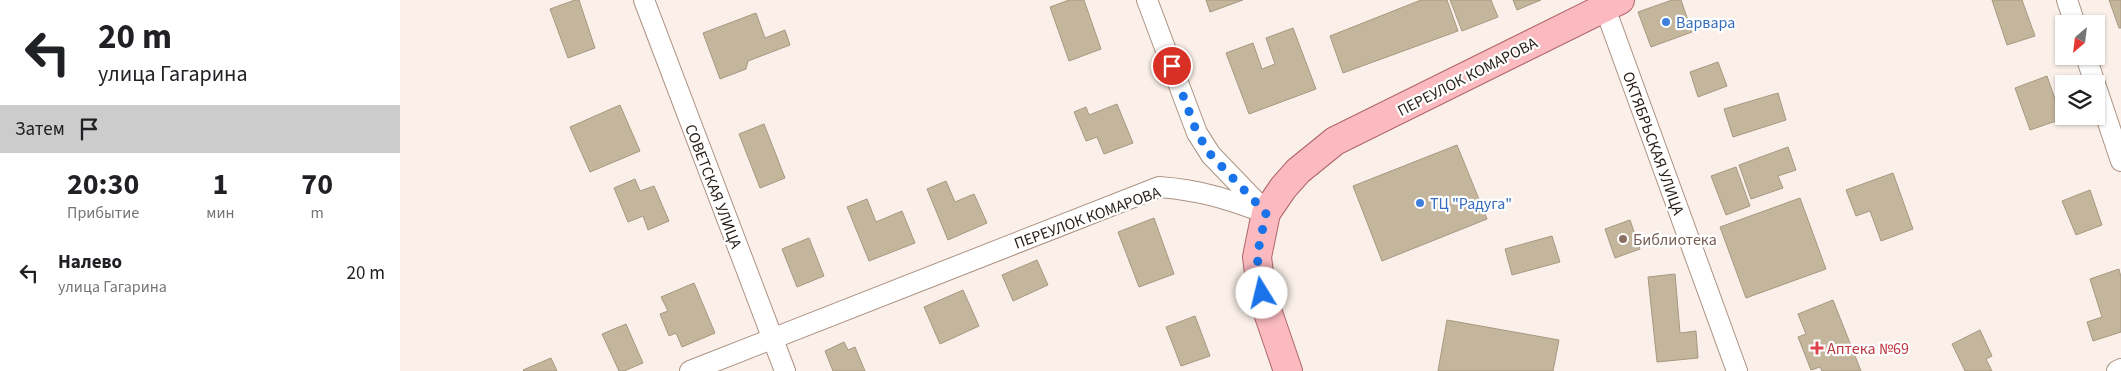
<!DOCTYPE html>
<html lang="ru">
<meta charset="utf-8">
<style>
:root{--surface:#fff;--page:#f6f6f6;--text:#202124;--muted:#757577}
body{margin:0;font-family:"Source Sans 3",sans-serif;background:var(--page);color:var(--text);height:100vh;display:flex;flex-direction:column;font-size:19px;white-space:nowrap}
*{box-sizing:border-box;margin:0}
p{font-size:16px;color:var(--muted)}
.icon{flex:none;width:28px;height:28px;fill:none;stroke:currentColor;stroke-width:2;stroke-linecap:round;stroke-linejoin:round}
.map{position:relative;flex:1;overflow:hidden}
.details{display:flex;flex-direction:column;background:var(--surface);width:400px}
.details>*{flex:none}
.hud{background:#fff;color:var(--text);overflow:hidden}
.needle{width:32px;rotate:208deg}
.tools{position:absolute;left:1655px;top:15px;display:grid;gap:10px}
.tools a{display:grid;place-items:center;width:50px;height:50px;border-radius:0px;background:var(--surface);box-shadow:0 1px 4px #0004;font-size:25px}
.pin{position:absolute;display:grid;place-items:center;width:42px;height:42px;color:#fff;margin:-21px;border:2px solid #fff;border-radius:50%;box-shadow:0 1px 5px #0007}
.me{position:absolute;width:55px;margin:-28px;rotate:351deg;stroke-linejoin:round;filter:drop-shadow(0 0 4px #0008)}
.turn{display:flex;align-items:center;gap:18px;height:105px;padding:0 15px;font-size:22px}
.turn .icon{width:65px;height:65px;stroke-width:2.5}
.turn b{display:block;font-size:35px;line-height:42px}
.then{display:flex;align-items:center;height:48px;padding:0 15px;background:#0003;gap:10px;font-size:19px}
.eta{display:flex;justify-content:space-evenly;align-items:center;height:85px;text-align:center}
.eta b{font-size:30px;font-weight:700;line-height:35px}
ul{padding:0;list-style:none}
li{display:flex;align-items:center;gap:15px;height:70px;padding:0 15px}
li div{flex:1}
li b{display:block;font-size:19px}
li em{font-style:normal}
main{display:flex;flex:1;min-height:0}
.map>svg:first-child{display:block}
.building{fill:#c4b59d;stroke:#a79880}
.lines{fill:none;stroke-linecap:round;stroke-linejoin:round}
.street-casing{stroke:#ac9383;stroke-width:22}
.primary-casing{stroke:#af666a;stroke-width:30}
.street{stroke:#fff;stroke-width:20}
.primary{stroke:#fbbabf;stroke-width:28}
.route{stroke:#1a73e8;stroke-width:9;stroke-dasharray:0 16.2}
.shop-dot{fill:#3f7fe0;stroke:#fff;stroke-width:2}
.education-dot{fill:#8d6e63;stroke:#fff;stroke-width:2}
.health-dot{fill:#e0444e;stroke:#fff;stroke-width:2}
.labels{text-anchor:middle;stroke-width:4.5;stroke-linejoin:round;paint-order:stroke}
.shop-label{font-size:16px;fill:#366cbe;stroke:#fff;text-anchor:start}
.street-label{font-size:16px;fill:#281f19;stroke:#fff}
.education-label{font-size:16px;fill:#785e54;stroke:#fff;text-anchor:start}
.health-label{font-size:16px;fill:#be3a42;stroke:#fff;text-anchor:start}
</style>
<main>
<section class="details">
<div class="hud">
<div class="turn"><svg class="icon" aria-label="left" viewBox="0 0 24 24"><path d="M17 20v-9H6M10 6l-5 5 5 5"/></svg><div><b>20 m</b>улица Гагарина</div></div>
<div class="then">Затем<svg class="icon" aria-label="arrive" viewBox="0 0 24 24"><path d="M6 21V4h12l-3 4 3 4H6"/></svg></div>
</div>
<div class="eta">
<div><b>20:30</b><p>Прибытие</p></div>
<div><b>1</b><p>мин</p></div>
<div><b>70</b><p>m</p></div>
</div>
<ul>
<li><svg class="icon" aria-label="left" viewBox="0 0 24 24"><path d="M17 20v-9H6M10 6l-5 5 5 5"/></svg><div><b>Налево</b><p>улица Гагарина</p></div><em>20 m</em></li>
</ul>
</section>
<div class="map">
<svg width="1721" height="371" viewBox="0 0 1721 371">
<rect width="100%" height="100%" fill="#fbf0e9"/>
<g class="building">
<polygon points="175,0 179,0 195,48 168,58 150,9"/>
<polygon points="669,0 684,0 701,49 669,61 650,7"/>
<polygon points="806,0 843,0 810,12"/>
<polygon points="1021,0 1047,0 1058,31 943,73 930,36"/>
<polygon points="1050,0 1091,0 1098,17 1062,31"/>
<polygon points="1113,0 1141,0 1117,10"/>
<polygon points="1272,0 1281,0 1292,32 1251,47 1238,12"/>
<polygon points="1592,0 1622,0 1635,36 1607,45"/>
<polygon points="1709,0 1721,0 1721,28 1719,28"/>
<polygon points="356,13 365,38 385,30 390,45 348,61 346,69 320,79 303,33"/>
<polygon points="893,28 916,89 849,114 826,53 853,43 862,69 875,64 866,38"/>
<polygon points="1318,62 1327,86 1298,97 1290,72"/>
<polygon points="1647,76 1662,119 1630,130 1615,88"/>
<polygon points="1378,93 1386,120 1333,137 1324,109"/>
<polygon points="717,104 733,143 704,154 697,137 686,141 674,112 686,107 689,115"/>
<polygon points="220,105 240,151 190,172 170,127"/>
<polygon points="364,124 385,178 360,188 339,134"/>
<polygon points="1057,145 1087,219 982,261 953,186"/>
<polygon points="1388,147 1396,170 1378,176 1383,188 1351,199 1339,165"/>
<polygon points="1336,167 1350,206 1326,215 1311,176"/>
<polygon points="1493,173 1513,229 1481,241 1470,211 1456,216 1446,190"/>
<polygon points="235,179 240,191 254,186 269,221 248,230 243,216 228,222 214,188"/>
<polygon points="546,181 555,202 574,194 587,223 548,240 527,189"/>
<polygon points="1690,190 1702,225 1676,235 1662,201"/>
<polygon points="1400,198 1426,269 1346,298 1320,227"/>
<polygon points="467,199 476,222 502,211 515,243 469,261 447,207"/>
<polygon points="754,218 774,274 739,287 718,232"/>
<polygon points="1230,220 1240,249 1215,258 1205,229"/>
<polygon points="1152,236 1160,262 1112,275 1105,249"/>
<polygon points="409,238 424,276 397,287 382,249"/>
<polygon points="637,260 648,285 613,301 602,275"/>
<polygon points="1719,269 1721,277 1721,332 1693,341 1687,322 1702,317 1690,279"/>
<polygon points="1275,274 1280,333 1296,331 1298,358 1257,362 1248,277"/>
<polygon points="294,283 315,333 282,347 276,333 269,336 260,314 268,311 261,297"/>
<polygon points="563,290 579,326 540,344 524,307"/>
<polygon points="1433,300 1461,371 1422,371 1420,367 1411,370 1398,337 1406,334 1398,314"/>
<polygon points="795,316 810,356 781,366 766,327"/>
<polygon points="1047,320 1159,340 1153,371 1038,371"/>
<polygon points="226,324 243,363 224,371 219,371 202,334"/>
<polygon points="1580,330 1592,356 1586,359 1592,371 1565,371 1552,344"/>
<polygon points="444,342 448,350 455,347 465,371 433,371 425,351"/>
<polygon points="151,358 157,371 124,371 123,370"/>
</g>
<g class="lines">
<defs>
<g id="street">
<polyline points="244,0 385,371"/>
<polyline points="747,0 797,133 811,155 863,209"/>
<polyline points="1202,0 1337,371"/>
<polyline points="1667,0 1675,24"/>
<polyline points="1686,56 1695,84"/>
<polyline points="1696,87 1721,161"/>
<path d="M 290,371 L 759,187 C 800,190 827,199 866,213"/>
<polyline points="1717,371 1721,369"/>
</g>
<polyline id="primary" points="888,371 865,304 860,281 857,257 866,213 883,188 898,171 935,141 1220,0"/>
</defs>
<use href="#street" class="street-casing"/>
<use href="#primary" class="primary-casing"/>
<use href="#street" class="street"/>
<use href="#primary" class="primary"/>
</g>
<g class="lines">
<polyline class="route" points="772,66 797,133 811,155 866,213 857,256 862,293"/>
</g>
<g class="shop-dot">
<circle cx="1266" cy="22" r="5"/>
<circle cx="1020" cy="203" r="5"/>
</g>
<circle class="education-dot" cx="1223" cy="239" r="5"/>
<path class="health-dot" d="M1414.5 340.5h5v5h5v5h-5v5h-5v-5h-5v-5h5z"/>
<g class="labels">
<g class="shop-label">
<text x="1276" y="28">Варвара</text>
<text x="1030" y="209">ТЦ "Радуга"</text>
</g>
<g class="street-label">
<text transform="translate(1067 76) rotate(-27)" y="6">ПЕРЕУЛОК КОМАРОВА</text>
<text transform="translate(1254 143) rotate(70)" y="6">ОКТЯБРЬСКАЯ УЛИЦА</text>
<text transform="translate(314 186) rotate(69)" y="6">СОВЕТСКАЯ УЛИЦА</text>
<text transform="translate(687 217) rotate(-20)" y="6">ПЕРЕУЛОК КОМАРОВА</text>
</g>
<g class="education-label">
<text x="1233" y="245">Библиотека</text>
</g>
<g class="health-label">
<text x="1427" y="354">Аптека №69</text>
</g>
</g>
</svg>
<div class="tools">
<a><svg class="needle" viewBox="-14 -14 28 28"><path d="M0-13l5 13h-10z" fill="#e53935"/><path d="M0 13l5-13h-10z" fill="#757577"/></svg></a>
<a><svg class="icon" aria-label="layers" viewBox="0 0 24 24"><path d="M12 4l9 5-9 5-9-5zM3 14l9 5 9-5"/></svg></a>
</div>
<div class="pin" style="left:772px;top:66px;background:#d93025"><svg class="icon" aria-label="arrive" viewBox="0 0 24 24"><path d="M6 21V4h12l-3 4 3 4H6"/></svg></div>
<svg class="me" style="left:862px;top:293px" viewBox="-20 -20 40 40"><circle r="19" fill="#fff"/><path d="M0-13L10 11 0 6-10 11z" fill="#1a73e8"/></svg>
</div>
</main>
